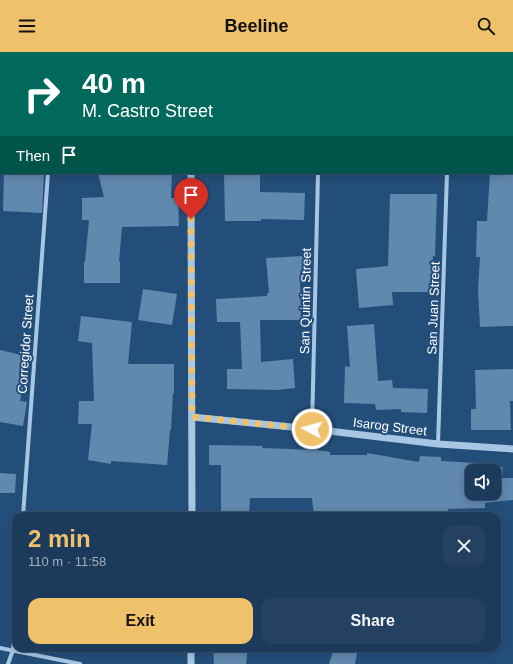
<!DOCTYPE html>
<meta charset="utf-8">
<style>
:root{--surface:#1b3a5c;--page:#244162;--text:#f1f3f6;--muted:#a0adbb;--line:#395472;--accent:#efc16a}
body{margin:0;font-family:Helvetica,sans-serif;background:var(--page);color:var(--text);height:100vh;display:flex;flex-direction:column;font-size:15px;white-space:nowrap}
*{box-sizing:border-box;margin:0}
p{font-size:13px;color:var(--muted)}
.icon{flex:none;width:22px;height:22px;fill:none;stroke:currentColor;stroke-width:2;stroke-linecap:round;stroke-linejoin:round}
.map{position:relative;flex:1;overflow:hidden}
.details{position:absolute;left:12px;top:460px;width:489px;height:140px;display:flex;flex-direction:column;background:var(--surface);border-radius:12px;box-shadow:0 2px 10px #0003,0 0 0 1px var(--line)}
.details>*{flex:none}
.top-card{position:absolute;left:0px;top:0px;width:513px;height:122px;box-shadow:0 2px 10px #0003,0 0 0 1px var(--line);background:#00695c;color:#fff;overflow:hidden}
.controls{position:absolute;left:465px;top:412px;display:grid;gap:8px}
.controls a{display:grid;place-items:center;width:36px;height:36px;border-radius:8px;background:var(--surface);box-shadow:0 2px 10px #0003,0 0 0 1px var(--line);font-size:20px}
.pin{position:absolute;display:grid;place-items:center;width:34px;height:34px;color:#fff;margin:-41px -17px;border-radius:50% 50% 50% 0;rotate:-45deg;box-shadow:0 0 4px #0007}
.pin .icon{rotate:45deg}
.me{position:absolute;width:44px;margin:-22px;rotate:276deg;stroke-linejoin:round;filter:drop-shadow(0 0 3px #0008)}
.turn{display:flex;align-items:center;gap:14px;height:84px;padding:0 16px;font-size:18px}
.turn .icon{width:52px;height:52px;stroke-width:2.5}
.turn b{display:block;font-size:28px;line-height:34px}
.then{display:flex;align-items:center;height:38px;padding:0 16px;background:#0003;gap:8px;font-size:15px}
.round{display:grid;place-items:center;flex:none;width:42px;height:42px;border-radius:12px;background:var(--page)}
.overview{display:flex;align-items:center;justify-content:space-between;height:68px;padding:0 16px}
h1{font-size:24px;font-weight:800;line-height:30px;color:var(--accent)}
.action{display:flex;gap:8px;margin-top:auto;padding:8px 16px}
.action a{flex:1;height:46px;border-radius:12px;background:var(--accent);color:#111;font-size:16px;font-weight:800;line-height:46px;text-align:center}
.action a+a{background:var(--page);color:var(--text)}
header{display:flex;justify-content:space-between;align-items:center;height:52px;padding:0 16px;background:var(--accent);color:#111;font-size:18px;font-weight:800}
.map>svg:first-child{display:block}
.building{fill:#6188ae;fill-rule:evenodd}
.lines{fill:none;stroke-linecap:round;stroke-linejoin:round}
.service{stroke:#a6c6e4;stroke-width:3}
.minor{stroke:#a6c6e4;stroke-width:4}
.tertiary{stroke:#a6c6e4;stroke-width:7}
.route{stroke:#efc16a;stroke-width:7;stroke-dasharray:0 12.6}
.labels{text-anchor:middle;stroke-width:4;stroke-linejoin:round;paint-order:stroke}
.street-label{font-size:13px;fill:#fff;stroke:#244e7a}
</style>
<header><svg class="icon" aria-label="menu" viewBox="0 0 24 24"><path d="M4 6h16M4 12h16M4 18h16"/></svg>Beeline<svg class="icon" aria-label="search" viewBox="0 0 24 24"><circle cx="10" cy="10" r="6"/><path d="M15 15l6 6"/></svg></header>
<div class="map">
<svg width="513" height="612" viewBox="0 0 513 612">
<rect width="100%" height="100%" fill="#244e7a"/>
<g class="building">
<polygon points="4,121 44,121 42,161 3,159"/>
<polygon points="98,121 172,121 171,146 178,146 179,174 122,175 119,210 120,210 120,231 84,231 84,210 85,210 89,168 82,168 82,146 104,145"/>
<polygon points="224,121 260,121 260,140 305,141 304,168 261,167 261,169 225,169"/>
<polygon points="490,121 513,121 513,274 480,275 478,238 480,205 476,205 477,169 487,169"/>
<polygon points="390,142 437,142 435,204 433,204 432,240 392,240 393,253 359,256 356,217 388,214"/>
<polygon points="303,204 304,224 300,225 301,268 260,268 261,310 293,307 295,336 277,338 227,337 227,317 242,317 240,270 217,270 216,247 267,244 267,241 269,241 266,206"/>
<polygon points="143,237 177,242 172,273 138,268"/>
<polygon points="81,264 132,270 128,312 174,312 174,341 173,341 171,378 170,378 167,413 111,409 111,412 88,408 92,372 78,372 79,349 94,349 92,291 78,289"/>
<polygon points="374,272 378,329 392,328 393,336 428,337 427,361 401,360 401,357 376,358 375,352 344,351 345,314 350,315 347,274"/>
<polygon points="0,298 30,305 20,349 27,350 23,374 0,370"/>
<polygon points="513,317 513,349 510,349 511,378 471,378 471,357 476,357 475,318"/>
<path d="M 209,393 L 263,394 L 262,396 L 317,398 L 330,400 L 330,403 L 367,403 L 367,401 L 419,410 L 420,404 L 441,405 L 441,409 L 477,411 L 477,413 L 503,415 L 502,426 L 513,426 L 513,448 L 485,451 L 485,456 L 448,457 L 448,464 L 314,464 L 312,446 L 250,446 L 249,464 L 221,464 L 221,413 L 209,413 ZM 472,419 L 494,419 L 494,441 L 472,441 Z"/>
<polygon points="0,421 16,422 15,441 0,441"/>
<polygon points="213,596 248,596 246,612 214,612"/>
<polygon points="334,596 358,596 355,612 329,612"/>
</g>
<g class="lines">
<polyline class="service" points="512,31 513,31"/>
<g class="minor">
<polyline points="57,1 57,0"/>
<polyline points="322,1 322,0"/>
<polyline points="451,1 451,0"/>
<polyline points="312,377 318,121"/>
<polyline points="438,392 447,121"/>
<polyline points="23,464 48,121"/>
<polyline points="0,596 80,612"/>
<polyline points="8,612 13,598 16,554"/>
</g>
<g class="tertiary">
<polyline points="190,0 190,1"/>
<polyline points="191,121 192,464"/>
<polyline points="192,365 312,377 438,392 513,397"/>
<polyline points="191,612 191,596"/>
</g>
</g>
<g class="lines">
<polyline class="route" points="191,167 192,365 312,377"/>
</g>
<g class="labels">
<g class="street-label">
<text transform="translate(305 249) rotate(-89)" y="5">San Quintin Street</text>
<text transform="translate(433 256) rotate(-88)" y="5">San Juan Street</text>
<text transform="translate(25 292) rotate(-86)" y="5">Corregidor Street</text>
<text transform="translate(390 374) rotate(7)" y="5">Isarog Street</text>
</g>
</g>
</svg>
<div class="controls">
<a><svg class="icon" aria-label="sound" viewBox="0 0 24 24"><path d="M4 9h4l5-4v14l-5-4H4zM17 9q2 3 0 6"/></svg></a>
</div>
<div class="pin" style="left:191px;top:167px;background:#d93025"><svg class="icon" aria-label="arrive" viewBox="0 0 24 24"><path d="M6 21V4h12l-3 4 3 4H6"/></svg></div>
<svg class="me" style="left:312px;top:377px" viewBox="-20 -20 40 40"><circle r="17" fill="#efc16a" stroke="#fff" stroke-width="3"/><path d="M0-11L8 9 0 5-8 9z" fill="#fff"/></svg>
<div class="top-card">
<div class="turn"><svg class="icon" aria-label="right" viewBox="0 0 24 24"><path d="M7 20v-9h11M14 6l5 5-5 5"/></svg><div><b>40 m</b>M. Castro Street</div></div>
<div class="then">Then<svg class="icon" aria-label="arrive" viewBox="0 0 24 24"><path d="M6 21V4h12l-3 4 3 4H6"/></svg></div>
</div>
<section class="details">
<div class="overview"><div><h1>2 min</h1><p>110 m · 11:58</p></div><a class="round"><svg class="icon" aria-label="close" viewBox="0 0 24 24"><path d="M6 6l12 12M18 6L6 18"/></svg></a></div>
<div class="action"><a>Exit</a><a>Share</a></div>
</section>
</div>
